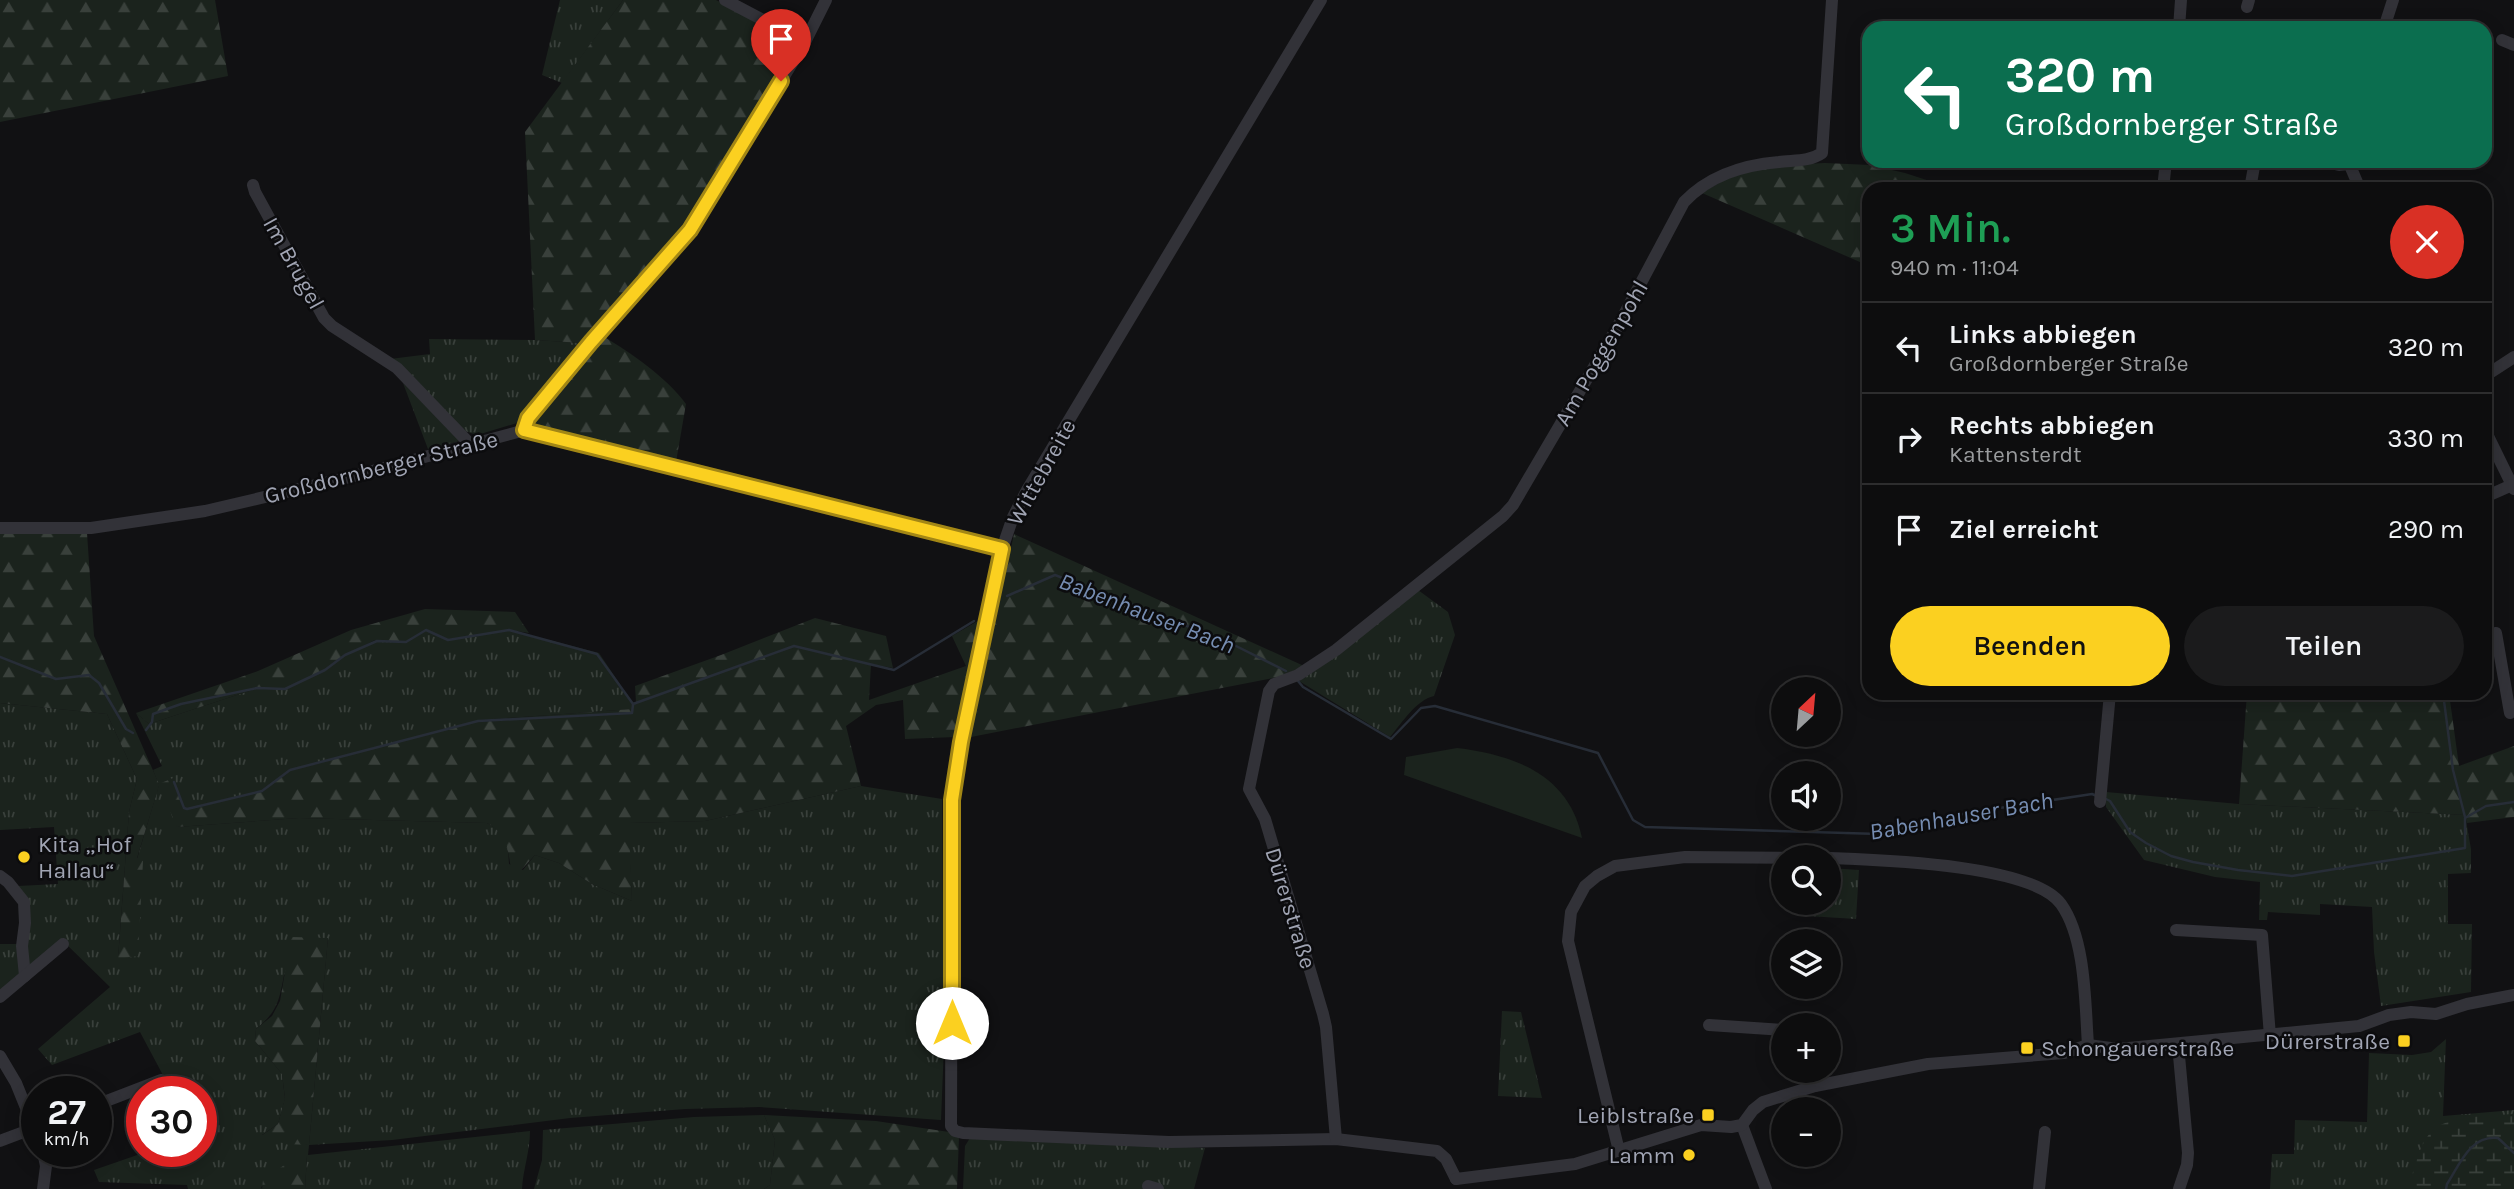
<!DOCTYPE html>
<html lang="de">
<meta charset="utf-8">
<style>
:root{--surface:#0d0d0e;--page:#1b1b1c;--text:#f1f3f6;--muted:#9a9c9e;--line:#2d2d2e;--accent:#fbd020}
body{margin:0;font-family:Karla,sans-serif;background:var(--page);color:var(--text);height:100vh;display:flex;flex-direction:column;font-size:26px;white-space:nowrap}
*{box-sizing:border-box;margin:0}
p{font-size:23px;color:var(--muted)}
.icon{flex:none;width:38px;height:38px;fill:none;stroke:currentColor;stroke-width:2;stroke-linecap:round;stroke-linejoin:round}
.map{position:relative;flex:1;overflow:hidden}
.drawer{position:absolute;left:1862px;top:182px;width:630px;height:518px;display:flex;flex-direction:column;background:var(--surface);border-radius:21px;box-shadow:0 4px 18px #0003,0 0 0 2px var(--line)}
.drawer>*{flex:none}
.hud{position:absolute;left:1862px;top:21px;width:630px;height:147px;border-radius:21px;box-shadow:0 4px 18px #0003,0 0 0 2px var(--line);background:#0b6e4f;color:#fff;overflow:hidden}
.needle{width:46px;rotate:26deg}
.buttons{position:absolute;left:1771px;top:677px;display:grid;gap:14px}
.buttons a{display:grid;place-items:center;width:70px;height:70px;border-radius:50%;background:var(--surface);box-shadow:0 4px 18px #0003,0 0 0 2px var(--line);font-size:35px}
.speed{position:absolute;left:21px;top:1076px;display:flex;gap:14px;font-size:35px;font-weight:700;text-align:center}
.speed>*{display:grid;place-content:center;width:91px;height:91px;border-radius:50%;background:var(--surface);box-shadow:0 4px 18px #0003,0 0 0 2px var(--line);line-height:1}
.speed small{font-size:18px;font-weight:400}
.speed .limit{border:10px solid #d22;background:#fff;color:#111}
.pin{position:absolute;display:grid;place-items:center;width:60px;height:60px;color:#fff;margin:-72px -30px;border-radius:50% 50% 50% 0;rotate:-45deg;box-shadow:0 0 7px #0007}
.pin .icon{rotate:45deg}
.me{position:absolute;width:77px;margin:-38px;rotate:0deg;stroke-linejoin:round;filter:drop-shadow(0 0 5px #0008)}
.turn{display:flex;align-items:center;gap:24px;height:147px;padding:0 28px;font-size:32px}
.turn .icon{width:91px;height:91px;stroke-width:2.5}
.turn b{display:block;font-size:49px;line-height:60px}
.round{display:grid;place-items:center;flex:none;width:74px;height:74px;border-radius:37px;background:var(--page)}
.overview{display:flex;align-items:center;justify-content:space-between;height:119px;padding:0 28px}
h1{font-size:42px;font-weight:600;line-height:52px;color:#1e9e55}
.primary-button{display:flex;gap:14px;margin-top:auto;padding:14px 28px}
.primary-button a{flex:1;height:80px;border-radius:42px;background:var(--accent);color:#111;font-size:28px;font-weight:600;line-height:80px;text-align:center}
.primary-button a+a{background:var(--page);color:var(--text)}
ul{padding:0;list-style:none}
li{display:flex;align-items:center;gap:21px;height:91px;padding:0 28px;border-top:2px solid var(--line)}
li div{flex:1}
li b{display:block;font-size:26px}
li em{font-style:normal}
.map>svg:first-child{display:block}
.grass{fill:url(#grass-tufts);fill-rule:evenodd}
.forest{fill:url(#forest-firs)}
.wetland{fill:url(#wetland-marsh)}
.garden{fill:#1b231d}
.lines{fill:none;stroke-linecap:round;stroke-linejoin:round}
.stream{stroke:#272d37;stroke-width:2.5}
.street{stroke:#323238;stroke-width:12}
.route-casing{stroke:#a38715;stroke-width:18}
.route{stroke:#fbd020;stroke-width:12}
.poi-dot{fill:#fbd020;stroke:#0c0c0e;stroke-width:2.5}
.labels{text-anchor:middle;stroke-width:5;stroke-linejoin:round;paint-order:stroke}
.street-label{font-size:23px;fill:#a1a5b4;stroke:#0c0c0e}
.poi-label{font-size:23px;fill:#a1a5b4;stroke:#0c0c0e;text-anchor:end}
.water-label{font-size:24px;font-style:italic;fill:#768db2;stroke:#0c0c0e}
</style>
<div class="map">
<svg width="2514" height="1189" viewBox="0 0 2514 1189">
<defs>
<pattern id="grass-tufts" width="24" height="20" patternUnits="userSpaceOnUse" patternTransform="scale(1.75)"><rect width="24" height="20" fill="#1b231d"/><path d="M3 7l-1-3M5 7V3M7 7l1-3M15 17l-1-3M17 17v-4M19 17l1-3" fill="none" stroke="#39403b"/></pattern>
<pattern id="forest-firs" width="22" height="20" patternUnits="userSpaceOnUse" patternTransform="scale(1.75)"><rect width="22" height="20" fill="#1b231d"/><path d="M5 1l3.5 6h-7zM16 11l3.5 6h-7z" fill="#39403b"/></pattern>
<pattern id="wetland-marsh" width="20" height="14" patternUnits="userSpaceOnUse" patternTransform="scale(1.75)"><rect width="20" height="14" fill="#1b231d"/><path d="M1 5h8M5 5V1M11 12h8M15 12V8" fill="none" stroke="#39403b"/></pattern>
</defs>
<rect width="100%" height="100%" fill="#111113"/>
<g class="grass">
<polygon points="560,0 623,0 562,83 542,75"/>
<polygon points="429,339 535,340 582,343 517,423 477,435 465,431 390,359 430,354"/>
<polygon points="403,383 460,441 428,449"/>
<path d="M 1418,590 L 1448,612 L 1455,635 L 1434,696 C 1416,700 1402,723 1390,737 L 1299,681 L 1341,653 Z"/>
<path d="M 427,630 L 448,639 L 510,630 L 599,653 L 633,704 L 633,709 L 480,720 L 286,772 L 264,791 L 187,809 L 183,808 L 173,778 L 177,827 L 299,818 L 487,823 C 508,835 508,841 509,864 L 523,870 L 535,855 L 559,863 L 592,884 L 632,901 L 628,823 L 705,821 L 861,786 L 942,799 L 944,1045 L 941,1120 L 759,1107 L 685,1109 L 570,1118 L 392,1140 L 309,1145 L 308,1155 L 530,1131 C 530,1152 523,1169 522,1189 L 305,1189 L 307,1156 L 261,1187 L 262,1189 L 188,1189 L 187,1185 L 99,1182 L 94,1170 L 146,1152 L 201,1152 L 201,1092 L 172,1092 L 140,1032 L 52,1065 L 38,1049 L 110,987 L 61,939 L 0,990 L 0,944 L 20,944 L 18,886 L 58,884 L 54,827 L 0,830 L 0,703 L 107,714 L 137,779 L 129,812 L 118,958 L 137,859 L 159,785 L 153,770 L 162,766 L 136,713 L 149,724 L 255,689 L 285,689 L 324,670 L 342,657 L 376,640 L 406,642 ZM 328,938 L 309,1145 L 262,1135 L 278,1124 L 285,1099 L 282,1074 L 255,1041 L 256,1029 C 277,1012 279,1002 284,975 Z"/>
<polygon points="2106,792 2239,804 2465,815 2471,849 2471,873 2448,874 2448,924 2472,924 2471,992 2381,1006 2374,952 2372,907 2320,904 2320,915 2268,912 2267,920 2259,920 2260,882 2215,877 2144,860 2106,807"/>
<polygon points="1829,868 1859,870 1856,919 1808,916 1809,906 1800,905 1800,903 1829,903"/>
<polygon points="1502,1011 1521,1012 1542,1098 1498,1096"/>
<polygon points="2446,1039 2443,1116 2514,1110 2514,1189 2270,1189 2272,1154 2294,1154 2295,1120 2367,1122 2369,1053 2412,1055 2431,1052"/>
<polygon points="764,1115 775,1140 770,1185 764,1189 534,1189 542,1160 543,1130 694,1117"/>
<polygon points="970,1138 1205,1148 1194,1189 963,1189 965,1146"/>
</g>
<g class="forest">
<polygon points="0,0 215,0 228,76 0,122"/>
<polygon points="623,0 716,0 798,42 688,224 582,343 535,340 525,132"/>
<polygon points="1825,163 1870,165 1905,173 1954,189 1869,189 1869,266 1702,193 1731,176 1771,166"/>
<path d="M 603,336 C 632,354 665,376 686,404 L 676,462 L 537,427 L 535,421 Z"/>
<path d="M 0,532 L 87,533 L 94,636 L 159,784 L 173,778 L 183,808 L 187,809 L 264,791 L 286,772 L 480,720 L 632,709 L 632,703 L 636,702 L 635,686 L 721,655 L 815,618 L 886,636 L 893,668 L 871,664 L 869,700 L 966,666 L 952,636 L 983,618 L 955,737 L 905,739 L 903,700 L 876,705 L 846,726 L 861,786 L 705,821 L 629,823 L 632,901 L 592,884 L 559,863 L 535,855 L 514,878 C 505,853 514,839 487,823 L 299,818 L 177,827 L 159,786 L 137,858 L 143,861 L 138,956 L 118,959 L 129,812 L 137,779 L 107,714 L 0,703 Z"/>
<polygon points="1014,534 1304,666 1279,677 971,737"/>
<polygon points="425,609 515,612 529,633 510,630 448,639 427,630 406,642 375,640 342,657 324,670 285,689 255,689 149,724 136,713 258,671 351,630"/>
<polygon points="2247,693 2449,693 2459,766 2514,746 2514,817 2467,823 2465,815 2239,804"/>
<polygon points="291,937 328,938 309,1145 287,1144 261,1136 278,1124 285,1098 282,1074 255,1041 256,1029 272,1016 280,1001"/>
<polygon points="764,1115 876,1121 949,1132 959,1137 957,1189 764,1189 770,1185 775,1140"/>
<path d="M 307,1155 L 305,1189 L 262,1189 L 263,1180 C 278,1169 290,1160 307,1155 Z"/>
</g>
<path class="wetland" d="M 2514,1114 L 2514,1189 L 2408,1189 C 2414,1171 2418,1147 2430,1133 C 2444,1115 2492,1116 2514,1114 Z"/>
<path class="garden" d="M 1457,748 C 1515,755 1569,775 1582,838 L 1404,775 L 1406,757 Z"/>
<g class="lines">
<g class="stream">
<polyline points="1007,596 1055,575 1226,641 1286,671"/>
<polyline points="0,657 56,679 89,675 99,683 126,729 133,733"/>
<polyline points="1298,681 1303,687 1391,739 1421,708 1435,706 1598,753 1633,820 1645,827 1879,834 1967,813 2092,794 2097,796"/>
<polyline points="2443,693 2453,770 2465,817"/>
<polyline points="633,704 794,646 894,670 974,621"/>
<polyline points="146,730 152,722 153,714 181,704 257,688 285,689 325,670 345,655 377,641 406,642 426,630 448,640 509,630 597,654 633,704"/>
<polyline points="174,782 184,808 187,809 262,791 290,770 478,721 632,713 633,705"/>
<polyline points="2106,799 2110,801 2130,832 2146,843 2171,856 2193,862 2238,870 2292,876 2465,848 2465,818 2486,806 2514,802"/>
<path d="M 2446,1189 L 2447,1184 C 2460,1164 2470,1135 2498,1138 L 2514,1153"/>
</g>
<g class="street">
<polyline points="725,0 805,42"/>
<polyline points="1321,0 1027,490 1013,517 1002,549 961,742 952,800 951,1126 955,1131 963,1133 1169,1142 1336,1139 1437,1151 1446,1159 1456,1179"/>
<polyline points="2247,7 2249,0"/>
<polyline points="2179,28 2181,0"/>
<polyline points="2384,28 2393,0"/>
<polyline points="2502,40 2514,45"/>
<polyline points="2322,161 2339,165 2348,164"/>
<polyline points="2348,161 2360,189"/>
<polyline points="253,185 255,192 324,318 332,326 397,368 470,444"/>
<polyline points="2163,189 2166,161"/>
<polyline points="2250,189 2255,161"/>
<polyline points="2485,376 2514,357"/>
<polyline points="524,430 528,418 591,342 690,230 805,42 826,0"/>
<polyline points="2485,430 2514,489"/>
<polyline points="2485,497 2512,485"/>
<polyline points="0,528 91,528 205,511 350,477 529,429 1002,549"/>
<polyline points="2496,633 2510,713"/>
<polyline points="2100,802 2110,693"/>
<path d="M 1829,858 C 1879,860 2032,864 2061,904 C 2086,939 2085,1004 2088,1045"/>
<polyline points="0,876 8,882 24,902 25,923 22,946 25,976"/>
<polyline points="2176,930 2262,935 2270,1036"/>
<polyline points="0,997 63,944"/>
<polyline points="1709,1025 1783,1030"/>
<polyline points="2178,1045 2188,1153 2187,1165 2179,1189"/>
<polyline points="0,1056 16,1083 37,1135"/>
<polyline points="1809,1071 1815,1086"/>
<polyline points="96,1105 161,1080"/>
<polyline points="1742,1125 1766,1189"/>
<path d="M 1336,1139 L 1326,1027 L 1323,1014 L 1265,819 L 1249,789 L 1269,691 L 1274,684 L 1298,675 L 1336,650 L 1503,516 L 1513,505 L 1618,326 L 1684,202 C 1710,175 1743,165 1779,162 C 1793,160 1809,162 1822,153 L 1832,0"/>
<polyline points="0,1141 37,1127"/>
<polyline points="1619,1151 1568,941 1571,912 1585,886 1597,876 1615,866 1685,857 1814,858"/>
<polyline points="1456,1179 1575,1164 1701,1125 1731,1127 1742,1125 1753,1110 1763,1102 1815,1086 1928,1064 2064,1053 2088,1045 2118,1049 2359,1026 2389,1015 2411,1012 2436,1014 2467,1004 2514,995"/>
<polyline points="1148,1186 1158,1189"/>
<polyline points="43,1189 46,1166 43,1152"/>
<polyline points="2039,1189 2045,1132"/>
</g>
</g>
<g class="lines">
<defs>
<polyline id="route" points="781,81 690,230 591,342 528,418 524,430 1002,549 961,742 952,800 952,1023"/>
</defs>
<use href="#route" class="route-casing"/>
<use href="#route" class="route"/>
</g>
<g class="poi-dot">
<circle cx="24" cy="857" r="7"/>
<rect x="2397" y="1034" width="14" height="14" rx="3.5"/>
<rect x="2020" y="1041" width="14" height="14" rx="3.5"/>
<rect x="1701" y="1108" width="14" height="14" rx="3.5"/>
<circle cx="1689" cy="1155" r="7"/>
</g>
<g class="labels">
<g class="street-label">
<text transform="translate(294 263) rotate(61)" y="8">Im Brugel</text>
<text transform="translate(1601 353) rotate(-60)" y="8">Am Poggenpohl</text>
<text transform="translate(381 467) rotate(-14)" y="8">Großdornberger Straße</text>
<text transform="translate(1041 472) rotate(-61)" y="8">Wittebreite</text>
<text transform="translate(1291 908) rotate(73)" y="8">Dürerstraße</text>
</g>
<g class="poi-label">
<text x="38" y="852" text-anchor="start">Kita „Hof<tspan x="38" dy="26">Hallau“</tspan></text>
<text x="2390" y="1049">Dürerstraße</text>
<text x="2041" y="1056" text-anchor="start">Schongauerstraße</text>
<text x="1694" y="1123">Leiblstraße</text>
<text x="1675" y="1163">Lamm</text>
</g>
<g class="water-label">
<text transform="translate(1147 613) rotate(21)" y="8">Babenhauser Bach</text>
<text transform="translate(1961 816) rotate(-10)" y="8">Babenhauser Bach</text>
</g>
</g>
</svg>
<div class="buttons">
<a><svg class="needle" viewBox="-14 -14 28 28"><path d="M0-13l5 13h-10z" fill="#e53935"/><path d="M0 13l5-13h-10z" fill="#9a9c9e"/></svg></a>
<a><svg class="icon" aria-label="sound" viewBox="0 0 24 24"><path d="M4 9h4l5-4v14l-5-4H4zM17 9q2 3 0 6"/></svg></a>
<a><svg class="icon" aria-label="search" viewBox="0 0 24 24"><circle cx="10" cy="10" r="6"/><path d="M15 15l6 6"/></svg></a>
<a><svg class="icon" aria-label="layers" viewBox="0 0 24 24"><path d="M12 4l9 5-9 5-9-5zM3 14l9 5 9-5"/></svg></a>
<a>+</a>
<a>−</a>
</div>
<div class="speed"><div>27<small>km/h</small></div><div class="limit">30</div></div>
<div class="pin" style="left:781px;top:81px;background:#d93025"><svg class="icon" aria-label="arrive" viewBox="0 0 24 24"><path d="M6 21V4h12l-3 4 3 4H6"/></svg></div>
<svg class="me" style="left:952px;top:1023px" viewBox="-20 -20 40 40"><circle r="19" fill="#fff"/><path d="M0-13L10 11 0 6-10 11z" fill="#fbd020"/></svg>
<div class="hud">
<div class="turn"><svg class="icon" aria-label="left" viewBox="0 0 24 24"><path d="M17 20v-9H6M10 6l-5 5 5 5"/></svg><div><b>320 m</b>Großdornberger Straße</div></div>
</div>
<section class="drawer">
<div class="overview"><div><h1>3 Min.</h1><p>940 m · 11:04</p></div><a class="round" style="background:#d93025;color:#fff"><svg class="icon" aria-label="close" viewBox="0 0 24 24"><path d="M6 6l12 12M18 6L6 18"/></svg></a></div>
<ul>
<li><svg class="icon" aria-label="left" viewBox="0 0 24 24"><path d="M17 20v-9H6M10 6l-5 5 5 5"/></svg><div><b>Links abbiegen</b><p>Großdornberger Straße</p></div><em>320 m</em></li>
<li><svg class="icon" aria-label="right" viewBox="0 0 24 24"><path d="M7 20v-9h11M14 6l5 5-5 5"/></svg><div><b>Rechts abbiegen</b><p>Kattensterdt</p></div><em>330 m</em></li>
<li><svg class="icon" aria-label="arrive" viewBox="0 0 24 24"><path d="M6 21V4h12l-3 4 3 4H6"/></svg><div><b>Ziel erreicht</b></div><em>290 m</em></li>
</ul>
<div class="primary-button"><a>Beenden</a><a>Teilen</a></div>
</section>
</div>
